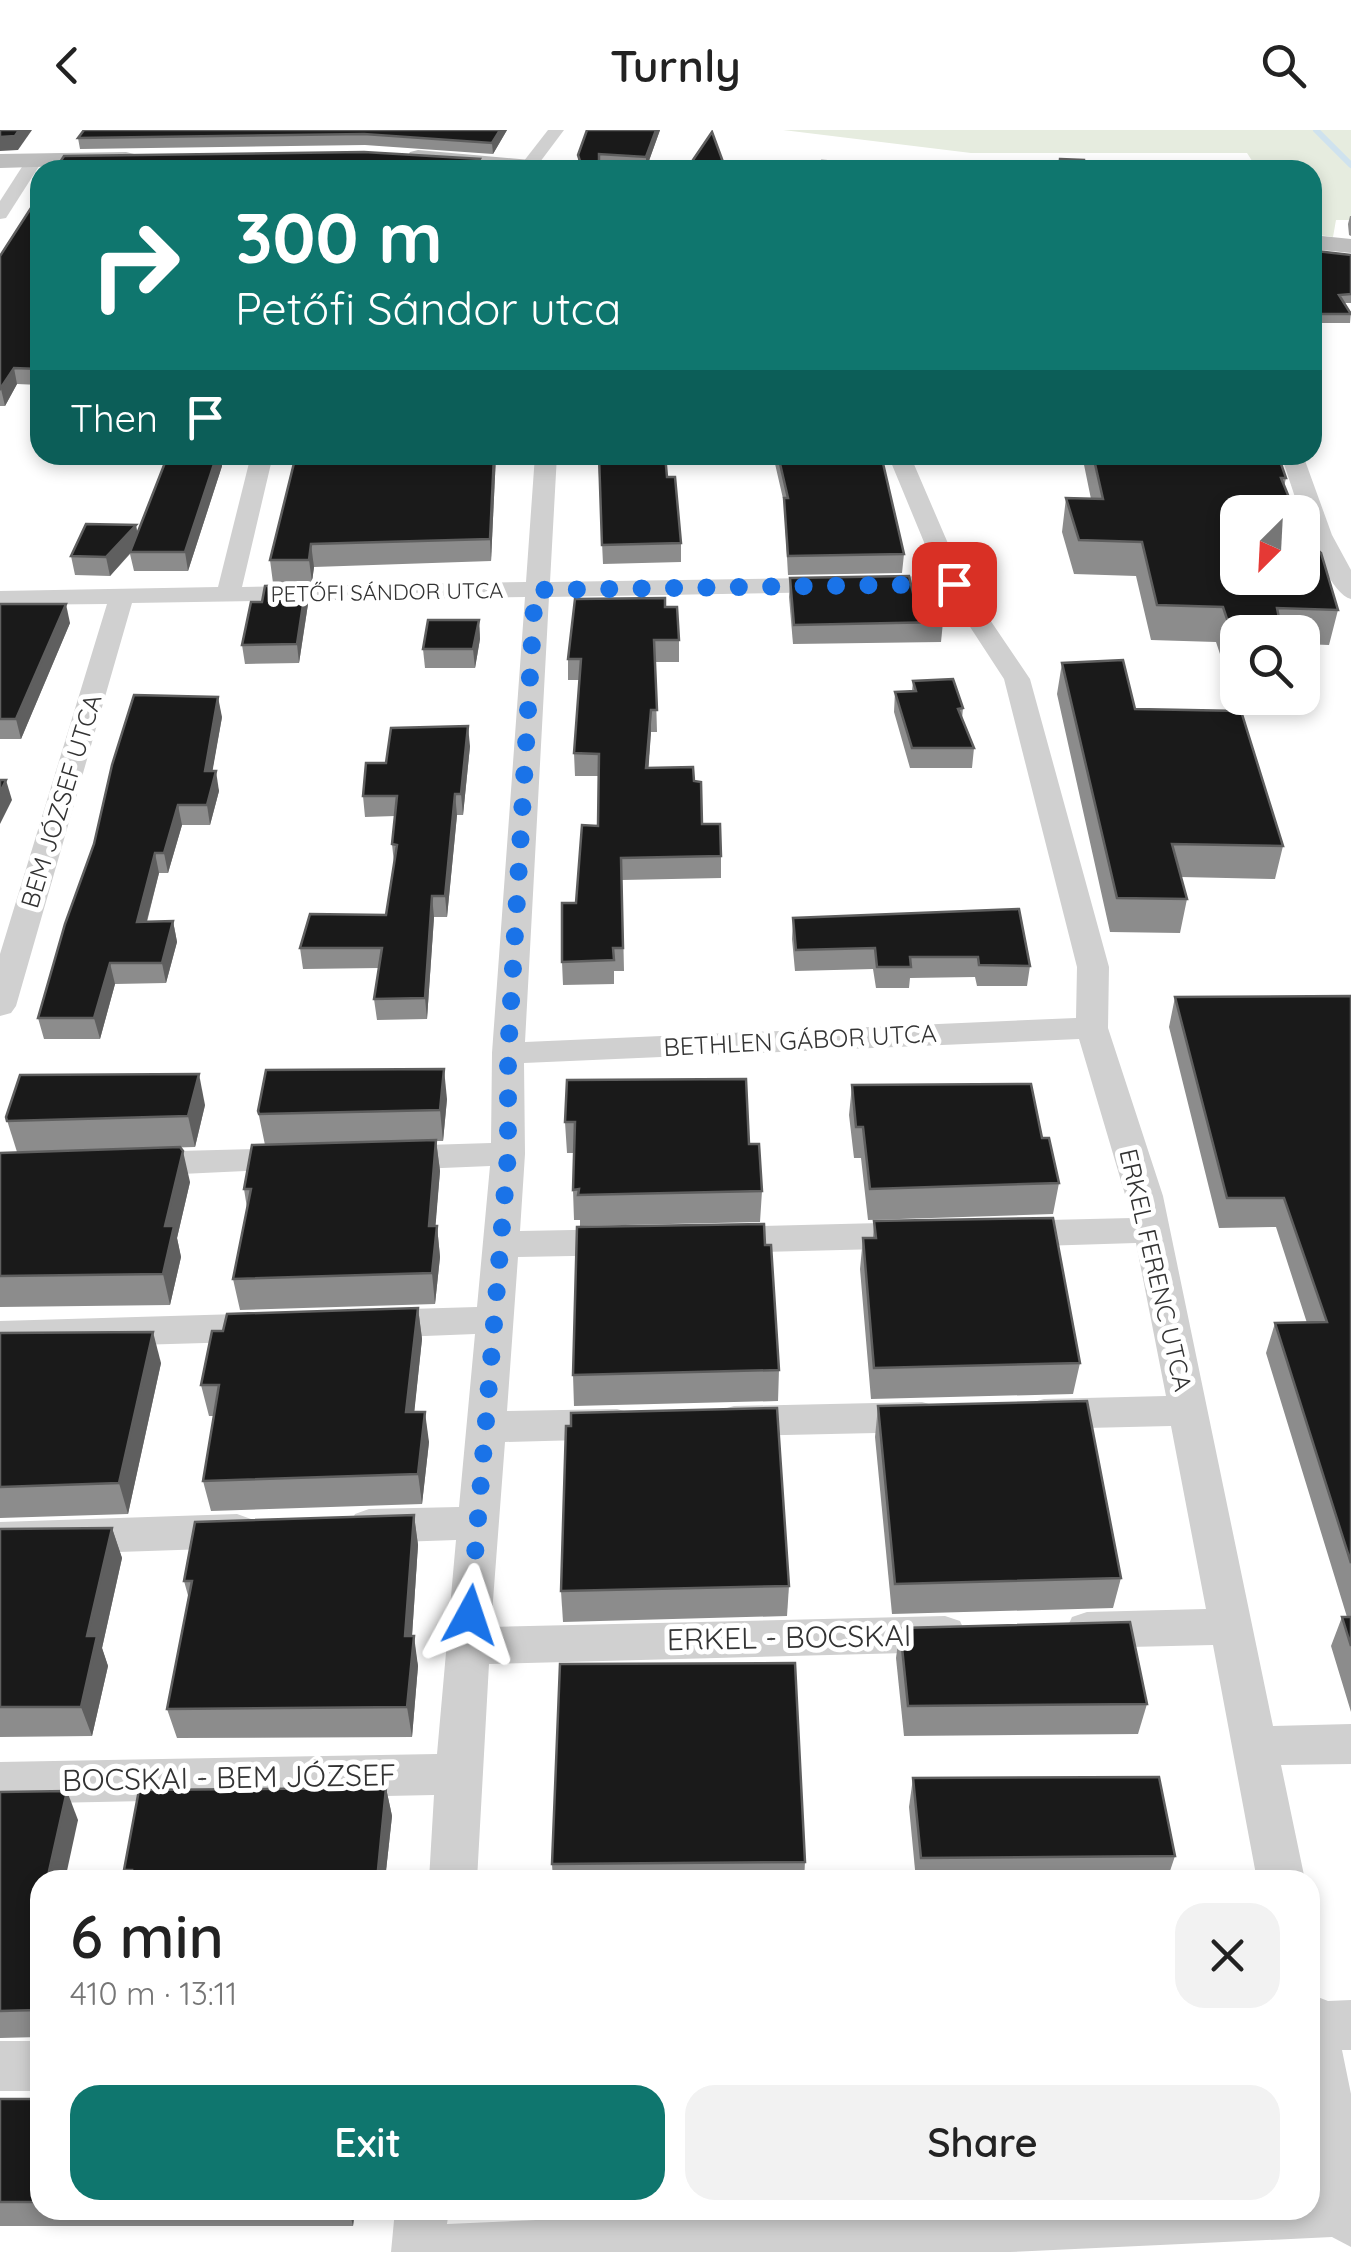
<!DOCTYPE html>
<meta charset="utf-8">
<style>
:root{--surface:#fff;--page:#f2f2f2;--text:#222;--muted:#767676;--accent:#0f766e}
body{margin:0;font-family:Quicksand,sans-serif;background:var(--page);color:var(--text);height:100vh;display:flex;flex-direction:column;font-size:38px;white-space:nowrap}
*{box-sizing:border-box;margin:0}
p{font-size:32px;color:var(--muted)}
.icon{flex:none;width:55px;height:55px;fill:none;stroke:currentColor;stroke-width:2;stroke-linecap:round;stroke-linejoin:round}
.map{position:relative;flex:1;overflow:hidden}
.drawer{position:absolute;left:30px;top:1740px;width:1290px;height:350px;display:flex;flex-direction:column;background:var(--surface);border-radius:30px;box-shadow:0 5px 15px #0003}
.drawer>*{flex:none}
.banner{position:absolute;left:30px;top:30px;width:1292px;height:305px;border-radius:30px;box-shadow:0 5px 15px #0003;background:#0f766e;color:#fff;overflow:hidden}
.needle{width:65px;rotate:204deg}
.buttons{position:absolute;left:1220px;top:365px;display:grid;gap:20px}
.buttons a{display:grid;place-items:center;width:100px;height:100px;border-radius:20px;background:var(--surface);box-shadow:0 5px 15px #0003;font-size:50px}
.pin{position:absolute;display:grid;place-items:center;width:85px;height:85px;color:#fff;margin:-42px;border-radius:20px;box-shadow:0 5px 15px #0006}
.me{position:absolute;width:110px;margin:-55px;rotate:5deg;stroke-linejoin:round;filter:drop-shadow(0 0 8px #0008)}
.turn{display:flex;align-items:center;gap:35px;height:210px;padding:0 40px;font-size:45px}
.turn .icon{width:130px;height:130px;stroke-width:2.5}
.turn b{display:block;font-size:70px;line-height:85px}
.then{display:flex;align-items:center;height:95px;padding:0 40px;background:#0003;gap:20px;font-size:38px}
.round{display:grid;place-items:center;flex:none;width:105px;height:105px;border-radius:30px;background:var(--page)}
.summary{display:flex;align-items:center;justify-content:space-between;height:170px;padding:0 40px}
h1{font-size:60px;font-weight:600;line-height:75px}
.primary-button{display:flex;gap:20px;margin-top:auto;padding:20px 40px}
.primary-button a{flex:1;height:115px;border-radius:30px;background:var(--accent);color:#fff;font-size:40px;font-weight:600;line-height:115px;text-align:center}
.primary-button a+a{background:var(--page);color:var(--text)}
header{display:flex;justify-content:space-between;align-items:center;height:130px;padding:0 40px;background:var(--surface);font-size:45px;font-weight:600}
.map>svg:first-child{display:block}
.green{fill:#e6ecdf}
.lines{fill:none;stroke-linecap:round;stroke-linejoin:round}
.stream{stroke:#cfe2ee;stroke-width:6}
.minor{fill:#d0d0d0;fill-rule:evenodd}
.secondary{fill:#bdbdbd;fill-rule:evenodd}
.wall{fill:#8c8c8c}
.shaded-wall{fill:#5f5f5f}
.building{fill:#1a1a1a;stroke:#5f5f5f;stroke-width:2.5}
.route{stroke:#1a73e8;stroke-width:18;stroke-dasharray:0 32.4}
.labels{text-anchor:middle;stroke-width:10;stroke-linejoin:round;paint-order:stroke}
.far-street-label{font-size:22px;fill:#333;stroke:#fff}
.street-label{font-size:25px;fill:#333;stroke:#fff}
.near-street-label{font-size:30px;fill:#333;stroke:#fff}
</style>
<header><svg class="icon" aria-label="back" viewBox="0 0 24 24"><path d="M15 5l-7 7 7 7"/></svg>Turnly<svg class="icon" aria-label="search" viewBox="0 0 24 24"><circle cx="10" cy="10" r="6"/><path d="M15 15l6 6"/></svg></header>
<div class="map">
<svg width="1351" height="2122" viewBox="0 0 1351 2122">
<rect width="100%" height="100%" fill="#fff"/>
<polygon class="green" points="783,0 1351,0 1351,90 1336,90 1333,107 1313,104 1312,40 1258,40 1247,23 971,23"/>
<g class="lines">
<polyline class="stream" points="1316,0 1351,35"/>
<g class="minor">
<polygon points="548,0 564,0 534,40 522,40 520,36"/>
<polygon points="29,26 43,30 6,88 0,89 0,71"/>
<path d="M 251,325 L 273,325 L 242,457 L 526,452 L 535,325 L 557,325 L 550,452 L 938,446 L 888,325 L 910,325 L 965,453 L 1030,549 L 1109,837 L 1108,898 L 1163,1066 L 1273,1596 L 1351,1594 L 1351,1634 L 1281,1635 L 1305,1750 L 1257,1750 L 1213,1515 L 1087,1518 L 1072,1513 L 1066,1500 L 1072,1487 L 1087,1482 L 1206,1479 L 1171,1296 L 1044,1299 L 1030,1295 L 1025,1284 L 1030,1273 L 1044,1269 L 1166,1266 L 1136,1113 L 1007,1117 L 994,1113 L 989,1104 L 994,1095 L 1007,1091 L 1132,1088 L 1079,909 L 524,933 L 525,1024 L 520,1101 L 626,1099 L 639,1103 L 644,1112 L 639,1121 L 626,1125 L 518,1127 L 507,1281 L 617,1279 L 631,1283 L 637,1294 L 631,1305 L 617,1309 L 505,1312 L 491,1497 L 945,1486 L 960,1491 L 966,1504 L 960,1517 L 945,1522 L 489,1534 L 477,1750 L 429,1750 L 434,1665 L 0,1674 L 0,1632 L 437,1624 L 456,1410 L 369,1413 L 355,1408 L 349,1396 L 355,1384 L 369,1379 L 459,1377 L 475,1204 L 375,1208 L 362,1204 L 356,1194 L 362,1184 L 375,1180 L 477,1177 L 490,1036 L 394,1040 L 382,1036 L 377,1028 L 382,1020 L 394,1016 L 491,1013 L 492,923 L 525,467 L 132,473 L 16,876 L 11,883 L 0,886 L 0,824 L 107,474 L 0,475 L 0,461 L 218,457 ZM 946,460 L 1004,549 L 1077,837 L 1076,888 L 525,912 L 549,467 Z"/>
<path d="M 1281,325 L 1303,325 L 1332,405 L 1351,440 L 1351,469 C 1322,462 1291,353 1281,325 Z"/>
<polygon points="297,1018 309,1022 314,1030 309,1038 139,1046 127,1042 122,1034 127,1026 139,1022"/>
<polygon points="920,1092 933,1096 938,1105 933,1114 920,1118 718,1123 705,1119 700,1110 705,1101 718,1097"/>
<polygon points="269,1183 282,1187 288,1197 282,1207 269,1211 0,1219 0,1191"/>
<polygon points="922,1272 936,1276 941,1287 936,1298 922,1302 734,1306 720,1302 714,1291 720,1280 734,1276"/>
<polygon points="237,1384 251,1389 258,1401 251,1413 237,1418 0,1426 0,1392"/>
<polygon points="1310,1864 1328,1871 1351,1870 1351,1920 1342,1920 1351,1964 1351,2117 1332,2107 1010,2122 391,2122 395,2080 449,2080 447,2094 759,2080 1310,2080 1310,2055 1318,2055 1310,2016"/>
<rect x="0" y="1911" width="40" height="50"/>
</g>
<g class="secondary">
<polygon points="418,20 565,33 577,40 488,40 410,32 407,27 410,22"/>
<polygon points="126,22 134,24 137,29 134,34 0,38 0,24"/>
<polygon points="1312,105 1351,109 1351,123 1312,119"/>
</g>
</g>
<g class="wall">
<polygon points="507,0 493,24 365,15 80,19 78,8"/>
<polygon points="587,0 660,0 646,39 600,36 572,39 578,33 578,25"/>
<polygon points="64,26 480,29 481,40 55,40"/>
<polygon points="40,64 40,255 17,254 5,276 0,276 0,126"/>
<polygon points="1350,86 1351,86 1351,106 1349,105 1348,94"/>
<polygon points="1351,125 1351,173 1344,173 1351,182 1350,193 1312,193 1312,137"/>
<polygon points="168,325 221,325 222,336 188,441 134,441 130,424 110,446 75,445 71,426 136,395 137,403"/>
<polygon points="296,325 496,325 491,431 314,437 312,452 273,453 270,430"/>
<polygon points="595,325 665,325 667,347 681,413 681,432 603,434 598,326"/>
<polygon points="773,325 844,325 904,424 902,443 788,445 784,373"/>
<polygon points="1082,325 1278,325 1286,348 1284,357 1238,382 1338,480 1329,515 1302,514 1302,502 1238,502 1238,527 1221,527 1216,512 1151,510 1136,446 1074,444 1062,402 1066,368 1091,369"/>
<polygon points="790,448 913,463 943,492 941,512 793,514 789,467"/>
<polygon points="0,474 70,493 21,609 0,609"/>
<polygon points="308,474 299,533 245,534 242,515"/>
<polygon points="665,477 679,510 679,532 655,532 657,602 651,602 648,638 694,651 702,694 721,726 721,748 622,750 624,841 614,841 614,854 563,855 562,832 598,696 599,646 575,646 574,623 579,550 568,550 568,529"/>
<polygon points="479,490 480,509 475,538 425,538 423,519"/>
<polygon points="1062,533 1283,716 1275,749 1181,747 1187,769 1180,803 1110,802 1057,564"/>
<polygon points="913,551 963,578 962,589 974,618 972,638 910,638 894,582 895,562 912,561"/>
<polygon points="222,587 212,641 219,661 210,695 182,695 168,743 159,743 147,792 173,791 177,812 166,853 115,854 100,909 44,909 38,888 94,714"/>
<polygon points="470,616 463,685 457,685 447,787 434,787 427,889 377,890 374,869 379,838 303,839 300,818 386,785 394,733 392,714 395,686 365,687 363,666 386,633"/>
<polygon points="793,788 1030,836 1027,856 977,856 975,847 910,848 909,858 876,858 873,839 795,841 792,809"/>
<polygon points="1351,866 1351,1582 1331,1516 1342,1487 1347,1487 1266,1223 1275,1193 1307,1193 1276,1097 1219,1098 1169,897 1175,867"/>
<polygon points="567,950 749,1014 762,1061 760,1092 580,1096 580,1090 574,1090 573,1060 574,1023 567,1023 565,992"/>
<polygon points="852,955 1042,1008 1059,1053 1053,1084 868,1090 861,1028 854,1028 849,985"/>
<polygon points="447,969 443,1011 436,1011 440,1041 435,1096 437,1096 440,1127 435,1174 240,1180 233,1149 247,1078 244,1059 265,1015 258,981"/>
<polygon points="205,975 195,1017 17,1022 6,987"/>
<polygon points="0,1023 190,1052 177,1108 181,1127 170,1175 0,1177"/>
<polygon points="874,1091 1080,1233 1073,1264 871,1269 860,1139 863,1108 873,1108"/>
<polygon points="765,1115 779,1240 778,1271 574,1276 573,1245"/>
<polygon points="418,1178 422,1209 414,1282 429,1312 422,1374 211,1381 203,1351 214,1286 209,1286 201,1255 223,1201"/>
<polygon points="0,1203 161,1233 128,1384 0,1388"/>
<polygon points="878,1276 1121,1448 1113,1478 892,1484 875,1307"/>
<polygon points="414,1385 418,1415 412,1506 418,1536 412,1607 177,1608 167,1579 189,1469 184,1451"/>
<polygon points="112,1398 122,1428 102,1518 108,1536 92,1606 0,1607 0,1399"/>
<polygon points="789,1456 787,1486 563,1492 561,1461"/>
<polygon points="900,1498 1147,1574 1138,1604 904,1606 896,1528"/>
<polygon points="913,1648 1175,1726 1167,1750 916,1750 909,1677"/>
<polygon points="386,1658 392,1686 385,1750 128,1750 124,1740"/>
<polygon points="0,1662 78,1690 40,1750 40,1907 0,1908"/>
<polygon points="805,1732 804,1750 553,1750 552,1734"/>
<polygon points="0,1969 40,1969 40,2080 355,2080 353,2096 0,2096"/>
</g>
<g class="shaded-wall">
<polygon points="19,0 32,0 18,20 0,21 0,7"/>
<polygon points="500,0 507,0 493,24 492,13"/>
<polygon points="656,0 660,0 646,39 646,27"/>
<polygon points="14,238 17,254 5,276 1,259"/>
<polygon points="217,325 221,325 222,336 188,441 185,422"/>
<polygon points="494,325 496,325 491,431 490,409"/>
<polygon points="136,395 139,413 110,446 106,427"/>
<polygon points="311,414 314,437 312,452 309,430"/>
<polygon points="306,455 308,474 299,533 297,514"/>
<polygon points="66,474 70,493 21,609 16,589"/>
<polygon points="479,490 480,509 475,538 473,519"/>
<polygon points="218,567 222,587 209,661 205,641"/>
<polygon points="651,580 651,602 647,660 646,638"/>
<polygon points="468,596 470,616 463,685 461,664"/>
<polygon points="216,641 219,661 210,695 207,675"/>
<polygon points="6,650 12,670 0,694 0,663"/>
<polygon points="455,664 457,685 447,787 445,766"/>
<polygon points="178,675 182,695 168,743 164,723"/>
<polygon points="155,723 159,743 141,813 137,792"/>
<polygon points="432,766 434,787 427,889 425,868"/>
<polygon points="173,791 177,812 166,853 162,833"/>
<polygon points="110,833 115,854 100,909 94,888"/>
<polygon points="444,939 447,969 443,1011 440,980"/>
<polygon points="199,944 205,975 195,1017 188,986"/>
<polygon points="436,1010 440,1041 433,1127 429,1096"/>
<polygon points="183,1021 190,1052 177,1108 181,1127 170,1175 163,1144 165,1096"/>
<polygon points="437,1096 440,1127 435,1174 432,1143"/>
<polygon points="418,1178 422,1209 411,1313 406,1282"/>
<polygon points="153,1202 161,1233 128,1384 119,1353"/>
<polygon points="425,1282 429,1312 422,1374 418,1344"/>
<polygon points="414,1385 418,1415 410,1536 405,1506"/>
<polygon points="112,1398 122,1428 102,1518 108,1536 92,1606 81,1577 87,1506"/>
<polygon points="414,1506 418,1536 412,1607 407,1577"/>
<polygon points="386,1658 392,1686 385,1750 377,1750"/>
<polygon points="67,1661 78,1690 65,1750 47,1750"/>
<polygon points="349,2080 355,2080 353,2096"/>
</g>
<g class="building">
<polygon points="0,0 19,0 15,6 0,7"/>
<polygon points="84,0 500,0 492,13 364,4 78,8"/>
<polygon points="587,0 656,0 646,27 599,24 599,40 506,40 507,33 572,39 580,31 578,25"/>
<polygon points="712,2 726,40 694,40 691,33"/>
<polygon points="364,22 480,29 474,40 362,40 365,33 277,33 274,38 243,37 242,40 55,40 64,26"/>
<polygon points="1060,29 1084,30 1084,40 1059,40"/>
<polygon points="822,31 913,35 914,40 820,40"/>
<polygon points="40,64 40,239 14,238 0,259 0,126"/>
<polygon points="1316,121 1351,125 1351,164 1339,165 1351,184 1312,184 1312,137"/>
<polygon points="168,325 217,325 185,422 130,422"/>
<polygon points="296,325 494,325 490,409 311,414 309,430 270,430"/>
<polygon points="599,325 665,325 667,347 675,347 681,413 602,415"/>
<polygon points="778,325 844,325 846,330 882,329 904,424 788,426 784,368 788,368"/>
<polygon points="1093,325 1278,325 1286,348 1281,348 1295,382 1238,382 1238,448 1302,448 1302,402 1306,410 1321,423 1338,480 1277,478 1280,493 1228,492 1223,477 1157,475 1142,412 1079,410 1066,368 1103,369"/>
<polygon points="86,394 136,395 106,427 71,426"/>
<polygon points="909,446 913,463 934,462 943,492 794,495 790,448"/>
<polygon points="306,455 297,514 242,515 251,472 262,472 265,456"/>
<polygon points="665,468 665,477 677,477 679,510 654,510 657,580 651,580 646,638 693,637 694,651 701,652 702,694 720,694 721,726 621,728 623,818 613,818 614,830 562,832 562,773 576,773 582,695 598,696 599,624 574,623 581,529 568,529 575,469"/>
<polygon points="0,474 66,474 16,589 0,589"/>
<polygon points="428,490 479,490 473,519 423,519"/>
<polygon points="1123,530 1135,579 1241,581 1283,716 1172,714 1187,769 1117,768 1062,533"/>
<polygon points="953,549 963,578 958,579 974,618 912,618 895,562 916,561 913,551"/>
<polygon points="134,565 218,567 205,641 216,641 207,675 178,675 164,723 155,723 137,792 173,791 162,833 110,833 94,888 38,888 65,794 94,714 112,635"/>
<polygon points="468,596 461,664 455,664 445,766 432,766 425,868 374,869 382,818 300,818 310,784 386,785 397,715 392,714 397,666 363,666 366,633 386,633 391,598"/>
<polygon points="0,650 6,650 0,663"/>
<polygon points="1019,779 1030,836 979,835 978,827 910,827 911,837 877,837 875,818 796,820 793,788"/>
<polygon points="1351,866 1351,1433 1275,1193 1327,1192 1284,1068 1227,1068 1175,867"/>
<polygon points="444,939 440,980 259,984 258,981 266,940"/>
<polygon points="199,944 188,986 7,991 6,987 20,945"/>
<polygon points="746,949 749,1014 759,1014 762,1061 578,1065 579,1059 573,1060 575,992 565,992 567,950"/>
<polygon points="1031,954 1042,1008 1049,1008 1059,1053 870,1059 863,997 856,997 852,955"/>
<polygon points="436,1010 429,1096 437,1096 432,1143 233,1149 251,1059 244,1059 252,1015"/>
<polygon points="180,1017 183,1021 165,1096 174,1096 163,1144 0,1146 0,1023"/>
<polygon points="1053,1088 1080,1233 874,1238 863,1108 876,1108 874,1091"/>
<polygon points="764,1094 765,1115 771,1115 779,1240 573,1245 577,1097"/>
<polygon points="418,1178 406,1282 425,1282 418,1344 203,1351 219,1255 201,1255 212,1201 223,1201 227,1184"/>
<polygon points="153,1202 119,1353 0,1357 0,1203"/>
<polygon points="1087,1271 1121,1448 895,1454 878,1276"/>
<polygon points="777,1278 789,1456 561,1461 566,1296 571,1296 571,1283"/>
<polygon points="414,1385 405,1506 414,1506 407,1577 167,1579 192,1451 184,1451 195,1392"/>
<polygon points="112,1398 87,1506 97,1506 81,1577 0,1577 0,1399"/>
<polygon points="1342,1487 1351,1487 1351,1516"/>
<polygon points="1130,1492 1147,1574 908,1576 900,1498"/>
<polygon points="795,1533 805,1732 552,1734 560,1534"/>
<polygon points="1159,1647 1175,1726 921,1728 913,1648"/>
<polygon points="386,1658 377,1750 130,1750 132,1740 124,1740 139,1660"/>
<polygon points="67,1661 47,1750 40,1750 40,1781 37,1792 40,1792 40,1870 38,1880 0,1881 0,1662"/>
<rect x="0" y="1969" width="40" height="103"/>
</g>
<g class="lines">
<polyline class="route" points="470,1485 508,1024 508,924 535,460 954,454"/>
</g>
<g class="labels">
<g class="far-street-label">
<text transform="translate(387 462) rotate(-1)" y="8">PETŐFI SÁNDOR UTCA</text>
</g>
<g class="street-label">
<text transform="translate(61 671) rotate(-73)" y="9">BEM JÓZSEF UTCA</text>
<text transform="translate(800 910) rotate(-3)" y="9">BETHLEN GÁBOR UTCA</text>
<text transform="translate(1156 1140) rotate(77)" y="9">ERKEL FERENC UTCA</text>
</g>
<g class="near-street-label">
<text transform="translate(789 1508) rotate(-1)" y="10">ERKEL - BOCSKAI</text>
<text transform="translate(229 1648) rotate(-1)" y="10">BOCSKAI - BEM JÓZSEF</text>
</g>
</g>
</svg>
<div class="buttons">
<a><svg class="needle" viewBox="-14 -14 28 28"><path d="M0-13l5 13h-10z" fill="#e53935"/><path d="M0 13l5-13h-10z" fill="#767676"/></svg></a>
<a><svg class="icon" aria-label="search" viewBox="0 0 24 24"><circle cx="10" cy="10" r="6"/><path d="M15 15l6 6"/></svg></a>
</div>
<div class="pin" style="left:954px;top:454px;background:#d93025"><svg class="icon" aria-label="arrive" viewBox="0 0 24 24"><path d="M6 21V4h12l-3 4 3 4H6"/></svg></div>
<svg class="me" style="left:470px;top:1485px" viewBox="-20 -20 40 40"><path d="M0-17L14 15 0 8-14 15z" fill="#1a73e8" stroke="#fff" stroke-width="4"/></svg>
<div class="banner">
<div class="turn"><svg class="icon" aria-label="right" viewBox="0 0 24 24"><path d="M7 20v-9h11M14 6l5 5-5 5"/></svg><div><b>300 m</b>Petőfi Sándor utca</div></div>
<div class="then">Then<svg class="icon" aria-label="arrive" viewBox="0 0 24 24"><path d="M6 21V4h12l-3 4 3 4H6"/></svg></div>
</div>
<section class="drawer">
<div class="summary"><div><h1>6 min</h1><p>410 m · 13:11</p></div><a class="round"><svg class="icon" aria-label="close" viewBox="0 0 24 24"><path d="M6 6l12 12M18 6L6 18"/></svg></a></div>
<div class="primary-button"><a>Exit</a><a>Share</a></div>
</section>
</div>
